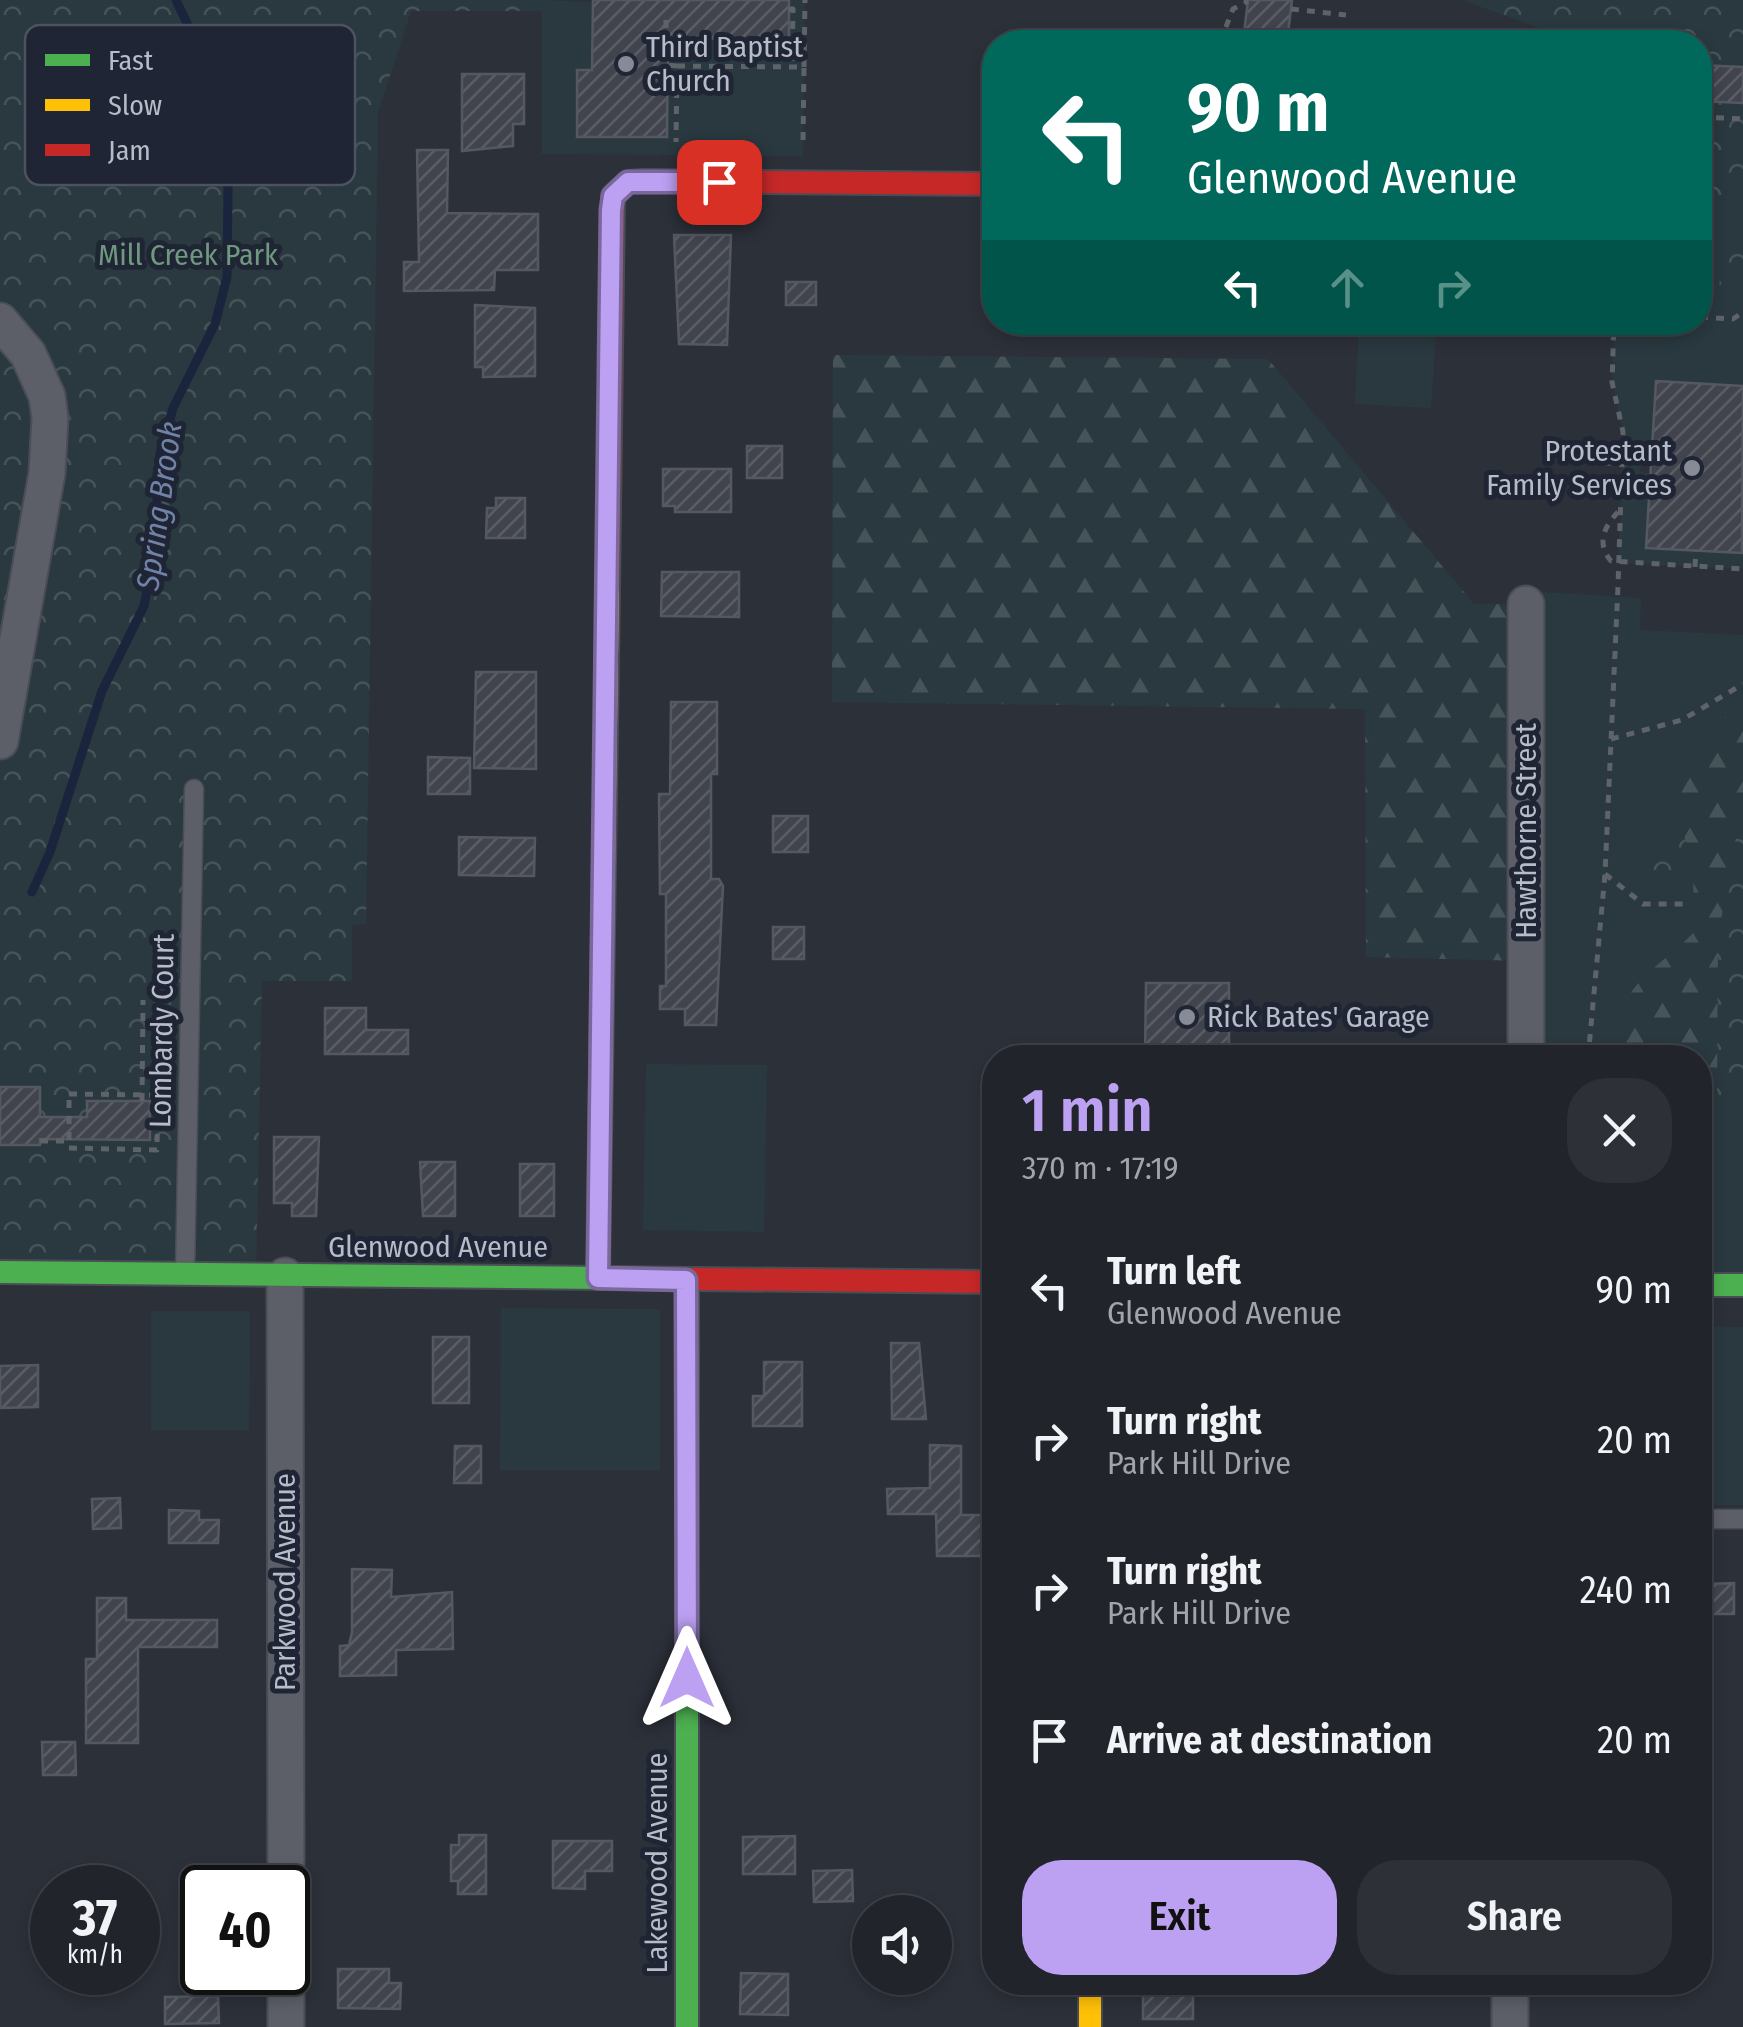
<!DOCTYPE html>
<meta charset="utf-8">
<style>
:root{--surface:#21242b;--page:#2d3037;--text:#f1f3f6;--muted:#a2a4a9;--line:#3e4147;--accent:#bca0f2}
body{margin:0;font-family:"Fira Sans Condensed",sans-serif;background:var(--page);color:var(--text);height:100vh;display:flex;flex-direction:column;font-size:38px;white-space:nowrap}
*{box-sizing:border-box;margin:0}
p{font-size:32px;color:var(--muted)}
.icon{flex:none;width:55px;height:55px;fill:none;stroke:currentColor;stroke-width:2;stroke-linecap:round;stroke-linejoin:round}
.map{position:relative;flex:1;overflow:hidden}
.drawer{position:absolute;left:982px;top:1045px;width:730px;height:950px;display:flex;flex-direction:column;background:var(--surface);border-radius:40px;box-shadow:0 5px 15px #0003,0 0 0 2px var(--line)}
.drawer>*{flex:none}
.hud{position:absolute;left:982px;top:30px;width:730px;height:305px;border-radius:40px;box-shadow:0 5px 15px #0003,0 0 0 2px var(--line);background:#00695c;color:#fff;overflow:hidden}
.fabs{position:absolute;left:852px;top:1895px;display:grid;gap:20px}
.fabs a{display:grid;place-items:center;width:100px;height:100px;border-radius:50%;background:var(--surface);box-shadow:0 5px 15px #0003,0 0 0 2px var(--line);font-size:50px}
.speed{position:absolute;left:30px;top:1865px;display:flex;gap:20px;font-size:50px;font-weight:700;text-align:center}
.speed>*{display:grid;place-content:center;width:130px;height:130px;border-radius:50%;background:var(--surface);box-shadow:0 5px 15px #0003,0 0 0 2px var(--line);line-height:1}
.speed small{font-size:25px;font-weight:400}
.speed .limit{border:5px solid #111;border-radius:15px;background:#fff;color:#111}
.pin{position:absolute;display:grid;place-items:center;width:85px;height:85px;color:#fff;margin:-42px;border-radius:20px;box-shadow:0 5px 15px #0006}
.me{position:absolute;width:110px;margin:-55px;rotate:0deg;stroke-linejoin:round;filter:drop-shadow(0 0 8px #0008)}
.turn{display:flex;align-items:center;gap:35px;height:210px;padding:0 40px;font-size:45px}
.turn .icon{width:130px;height:130px;stroke-width:2.5}
.turn b{display:block;font-size:70px;line-height:85px}
.lanes{display:flex;align-items:center;height:95px;padding:0 40px;background:#0003;justify-content:center;gap:50px;direction:ltr}
.lanes .off{opacity:.35}
.round{display:grid;place-items:center;flex:none;width:105px;height:105px;border-radius:40px;background:var(--page)}
.summary{display:flex;align-items:center;justify-content:space-between;height:170px;padding:0 40px}
h1{font-size:60px;font-weight:600;line-height:75px;color:var(--accent)}
.cta{display:flex;gap:20px;margin-top:auto;padding:20px 40px}
.cta a{flex:1;height:115px;border-radius:40px;background:var(--accent);color:#111;font-size:40px;font-weight:600;line-height:115px;text-align:center}
.cta a+a{background:var(--page);color:var(--text)}
ul{padding:0;list-style:none}
li{display:flex;align-items:center;gap:30px;height:150px;padding:0 40px}
li div{flex:1}
li b{display:block;font-size:38px}
li em{font-style:normal}
.map>svg:first-child{display:block}
.green{fill:#29393f}
.forest{fill:url(#forest-firs)}
.park{fill:url(#park-crowns)}
.lines{fill:none;stroke-linecap:round;stroke-linejoin:round}
.stream{stroke:#1b243d;stroke-width:9}
.building{fill:url(#building-hatch);stroke:#545861;stroke-width:2.5}
.lane-casing{stroke:#4a4d56;stroke-width:21}
.street-casing{stroke:#4a4d56;stroke-width:39}
.fast-casing{stroke:#4a4d56;stroke-width:26}
.slow-casing{stroke:#4a4d56;stroke-width:26}
.jam-casing{stroke:#4a4d56;stroke-width:26}
.path{stroke:#5e6269;stroke-width:5;stroke-dasharray:8 8;stroke-linecap:butt}
.lane{stroke:#5c5f67;stroke-width:18}
.street{stroke:#5c5f67;stroke-width:35}
.fast{stroke:#4caf50;stroke-width:22}
.slow{stroke:#ffc107;stroke-width:22}
.jam{stroke:#c62828;stroke-width:22}
.route-casing{stroke:#7a689d;stroke-width:25}
.route{stroke:#bca0f2;stroke-width:18}
.poi-dot{fill:#868b97;stroke:#1f2534;stroke-width:4}
.labels{text-anchor:middle;stroke-width:10;stroke-linejoin:round;paint-order:stroke}
.poi-label{font-size:30px;fill:#b7bcc9;stroke:#1f2534;text-anchor:start}
.park-label{font-size:30px;fill:#6f997e;stroke:#1f2534}
.street-label{font-size:30px;fill:#b7bcc9;stroke:#1f2534}
.water-label{font-size:32px;font-style:italic;fill:#7182a7;stroke:#1f2534}
.key{fill:#1f2534;stroke:#4d5261;stroke-width:2.5}
.key-label{font-size:28px;fill:#b7bcc9}
</style>
<div class="map">
<svg width="1743" height="2027" viewBox="0 0 1743 2027">
<defs>
<pattern id="forest-firs" width="22" height="20" patternUnits="userSpaceOnUse" patternTransform="scale(2.5)"><rect width="22" height="20" fill="#29393f"/><path d="M5 1l3.5 6h-7zM16 11l3.5 6h-7z" fill="#465459"/></pattern>
<pattern id="park-crowns" width="20" height="18" patternUnits="userSpaceOnUse" patternTransform="scale(2.5)"><rect width="20" height="18" fill="#29393f"/><path d="M2 6a3 3 0 1 1 6 0M12 15a3 3 0 1 1 6 0" fill="none" stroke="#465459"/></pattern>
<pattern id="building-hatch" width="6" height="6" patternUnits="userSpaceOnUse" patternTransform="scale(2.5)"><rect width="6" height="6" fill="#41444d"/><path d="M-1 1l2-2M0 6l6-6M5 7l2-2" fill="none" stroke="#5a5d65"/></pattern>
</defs>
<rect width="100%" height="100%" fill="#2c3039"/>
<g class="green">
<polygon points="542,0 593,2 592,70 577,137 667,137 659,20 674,38 738,39 738,57 769,40 789,39 789,0 805,0 803,156 542,154"/>
<polygon points="1700,198 1743,200 1743,386 1656,381 1652,455 1641,455 1640,472 1650,473 1647,547 1742,552 1743,544 1743,569 1618,563 1623,432 1612,382 1614,323 1700,322"/>
<polygon points="1359,323 1437,323 1431,408 1355,404"/>
<polygon points="1526,591 1641,598 1640,630 1743,635 1743,798 1717,1096 1743,1103 1743,1285 1700,1285 1700,1058 1526,1057"/>
<polygon points="646,1064 767,1065 764,1232 643,1230"/>
<polygon points="501,1308 660,1309 660,1470 500,1470"/>
<polygon points="151,1311 250,1311 249,1430 151,1430"/>
<polygon points="1700,1326 1743,1327 1743,1505 1700,1505"/>
</g>
<g class="forest">
<polygon points="833,355 1268,359 1474,604 1526,604 1526,961 1366,957 1365,709 832,702"/>
<path d="M 1743,704 L 1743,1103 L 1700,1096 L 1700,1058 L 1628,1057 C 1600,992 1658,971 1694,932 L 1693,857 L 1679,825 L 1682,774 L 1713,726 Z"/>
</g>
<g class="park">
<polygon points="0,0 542,0 542,11 411,11 378,112 366,924 352,925 352,981 262,981 256,1276 0,1272"/>
<polygon points="1462,0 1743,0 1743,200 1700,198 1700,42 1579,42"/>
<polygon points="1723,221 1743,222 1743,296 1719,295"/>
<polygon points="1743,798 1743,1103 1717,1096 1718,937"/>
<path d="M 1679,825 L 1693,857 L 1695,879 C 1676,887 1658,880 1647,863 L 1663,826 Z"/>
</g>
<g class="lines">
<polyline class="stream" points="32,892 50,852 102,691 144,606 153,561 160,454 173,408 215,324 227,277 228,187 219,91 176,0"/>
</g>
<g class="building">
<polygon points="593,0 789,0 789,40 769,40 769,57 738,57 738,39 668,38 667,137 577,137 577,70 592,70"/>
<polygon points="1248,0 1292,0 1287,42 1243,42"/>
<polygon points="1700,65 1743,67 1743,103 1700,101"/>
<polygon points="462,74 524,74 524,124 513,124 513,146 462,151"/>
<polygon points="417,150 448,150 447,213 538,214 538,270 495,270 494,290 404,291 404,262 419,262"/>
<polygon points="674,235 731,235 727,345 679,344"/>
<rect x="786" y="282" width="30" height="23"/>
<polygon points="475,305 535,308 535,376 483,377 483,367 475,367"/>
<polygon points="1656,381 1743,386 1742,553 1646,548"/>
<rect x="747" y="446" width="35" height="32"/>
<polygon points="663,469 731,469 731,512 675,512 675,506 663,506"/>
<polygon points="496,498 525,498 525,538 486,538 487,508 496,508"/>
<polygon points="662,572 739,572 739,617 661,616"/>
<polygon points="476,672 536,672 536,769 474,768"/>
<polygon points="671,702 717,702 717,774 711,774 711,879 719,879 723,886 716,1025 685,1025 685,1009 660,1009 660,986 666,986 666,894 660,894 659,794 670,794"/>
<polygon points="428,757 470,758 470,794 428,794"/>
<rect x="773" y="816" width="35" height="36"/>
<polygon points="459,837 535,838 534,876 459,875"/>
<rect x="773" y="927" width="31" height="32"/>
<polygon points="1146,983 1229,983 1229,1058 1145,1058"/>
<polygon points="325,1008 366,1008 366,1030 408,1030 408,1054 325,1054"/>
<polygon points="0,1087 40,1087 40,1117 87,1117 87,1101 150,1101 150,1140 40,1139 40,1145 0,1145"/>
<polygon points="274,1137 319,1137 316,1216 292,1216 292,1203 274,1203"/>
<polygon points="420,1162 455,1162 455,1216 423,1216"/>
<rect x="520" y="1164" width="34" height="52"/>
<rect x="433" y="1337" width="36" height="66"/>
<polygon points="891,1343 919,1343 926,1419 892,1419"/>
<polygon points="764,1362 802,1362 802,1426 753,1426 753,1396 764,1396"/>
<polygon points="38,1365 38,1407 0,1408 0,1366"/>
<polygon points="930,1445 961,1446 961,1515 995,1515 995,1556 937,1556 936,1514 888,1514 887,1489 930,1488"/>
<polygon points="455,1446 481,1446 481,1483 454,1483"/>
<polygon points="120,1498 121,1528 93,1529 92,1499"/>
<polygon points="169,1510 199,1511 199,1520 219,1520 218,1543 169,1543"/>
<polygon points="352,1569 392,1570 391,1597 452,1592 453,1649 396,1650 396,1675 340,1676 340,1646 349,1645 352,1632"/>
<polygon points="1734,1583 1734,1614 1707,1614 1707,1584"/>
<polygon points="97,1598 126,1598 126,1620 217,1620 217,1647 138,1647 138,1743 86,1743 86,1659 97,1659"/>
<polygon points="42,1742 75,1742 76,1775 43,1775"/>
<polygon points="459,1835 486,1835 486,1894 458,1894 458,1881 451,1881 451,1845 459,1845"/>
<polygon points="795,1836 795,1874 743,1874 743,1837"/>
<polygon points="553,1841 612,1841 612,1871 585,1871 585,1889 553,1888"/>
<polygon points="852,1870 853,1901 814,1902 813,1871"/>
<polygon points="338,1969 389,1969 389,1983 401,1983 400,2009 338,2008"/>
<polygon points="741,1973 788,1974 788,2015 740,2014"/>
<rect x="1143" y="1984" width="50" height="35"/>
<polygon points="218,1996 219,2023 165,2024 165,1997"/>
</g>
<g class="lines">
<defs>
<g id="lane">
<polyline points="185,1273 194,789"/>
<polyline points="1700,1519 1743,1519"/>
</g>
<g id="street">
<polyline points="0,321 28,354 47,396 50,418 47,473 0,741"/>
<polyline points="1526,604 1526,1058"/>
<polyline points="285,1276 286,1888"/>
<polyline points="286,1972 286,2027"/>
<polyline points="1510,1982 1510,2027"/>
</g>
<g id="fast">
<polyline points="0,1272 603,1278"/>
<polyline points="687,1279 687,2027"/>
<polyline points="1700,1285 1743,1285"/>
</g>
<g id="slow">
<polyline points="598,1278 608,587"/>
<polyline points="1090,1982 1090,2027"/>
</g>
<g id="jam">
<polyline points="608,587 613,196 628,182 643,181 995,184"/>
<polyline points="603,1278 995,1282"/>
</g>
</defs>
<use href="#lane" class="lane-casing"/>
<use href="#street" class="street-casing"/>
<use href="#fast" class="fast-casing"/>
<use href="#slow" class="slow-casing"/>
<use href="#jam" class="jam-casing"/>
<g class="path">
<polyline points="789,9 793,9 792,67"/>
<polyline points="1291,9 1346,15"/>
<polyline points="666,20 666,65 677,66 676,142"/>
<polyline points="1220,42 1233,9 1248,1"/>
<polyline points="677,66 804,67 803,141"/>
<polyline points="804,67 805,0"/>
<polyline points="1700,117 1743,119"/>
<polyline points="1700,317 1733,319 1743,312"/>
<polyline points="1605,463 1641,463"/>
<path d="M 1618,512 C 1604,527 1596,543 1611,561 L 1743,569"/>
<polyline points="1695,567 1696,550"/>
<polyline points="1611,739 1682,720 1743,684"/>
<polyline points="1605,874 1643,904 1684,904"/>
<polyline points="1588,1058 1605,874 1618,586 1623,432 1612,382 1614,322"/>
<polygon points="69,1094 158,1095 157,1150 69,1148"/>
<polyline points="142,1101 143,1000"/>
<polyline points="40,1141 69,1141"/>
</g>
<use href="#lane" class="lane"/>
<use href="#street" class="street"/>
<use href="#fast" class="fast"/>
<use href="#slow" class="slow"/>
<use href="#jam" class="jam"/>
</g>
<g class="lines">
<defs>
<polyline id="route" points="687,1678 686,1280 598,1278 611,210 613,196 628,182 719,182"/>
</defs>
<use href="#route" class="route-casing"/>
<use href="#route" class="route"/>
</g>
<g class="poi-dot">
<circle cx="626" cy="64" r="10"/>
<circle cx="1692" cy="468" r="10"/>
<circle cx="1187" cy="1017" r="10"/>
</g>
<g class="labels">
<g class="poi-label">
<text x="646" y="57">Third Baptist<tspan x="646" dy="34">Church</tspan></text>
<text x="1672" y="461" text-anchor="end">Protestant<tspan x="1672" dy="34">Family Services</tspan></text>
<text x="1207" y="1027">Rick Bates' Garage</text>
</g>
<g class="park-label">
<text x="188" y="265">Mill Creek Park</text>
</g>
<g class="street-label">
<text transform="translate(1526 831) rotate(-90)" y="10">Hawthorne Street</text>
<text transform="translate(162 1031) rotate(-89)" y="10">Lombardy Court</text>
<text x="438" y="1257">Glenwood Avenue</text>
<text transform="translate(285 1582) rotate(-90)" y="10">Parkwood Avenue</text>
<text transform="translate(657 1863) rotate(-90)" y="10">Lakewood Avenue</text>
</g>
<g class="water-label">
<text transform="translate(159 506) rotate(-82)" y="11">Spring Brook</text>
</g>
</g>
<rect x="25" y="25" width="330" height="160" rx="15" class="key"/>
<rect x="45" y="54" width="45" height="12" fill="#4caf50"/>
<rect x="45" y="99" width="45" height="12" fill="#ffc107"/>
<rect x="45" y="144" width="45" height="12" fill="#c62828"/>
<g class="key-label">
<text x="108" y="70">Fast</text>
<text x="108" y="115">Slow</text>
<text x="108" y="160">Jam</text>
</g>
</svg>
<div class="fabs">
<a><svg class="icon" aria-label="sound" viewBox="0 0 24 24"><path d="M4 9h4l5-4v14l-5-4H4zM17 9q2 3 0 6"/></svg></a>
</div>
<div class="speed"><div>37<small>km/h</small></div><div class="limit">40</div></div>
<div class="pin" style="left:719px;top:182px;background:#d93025"><svg class="icon" aria-label="arrive" viewBox="0 0 24 24"><path d="M6 21V4h12l-3 4 3 4H6"/></svg></div>
<svg class="me" style="left:687px;top:1678px" viewBox="-20 -20 40 40"><path d="M0-17L14 15 0 8-14 15z" fill="#bca0f2" stroke="#fff" stroke-width="4"/></svg>
<div class="hud">
<div class="turn"><svg class="icon" aria-label="left" viewBox="0 0 24 24"><path d="M17 20v-9H6M10 6l-5 5 5 5"/></svg><div><b>90 m</b>Glenwood Avenue</div></div>
<div class="lanes"><svg class="icon" aria-label="left" viewBox="0 0 24 24"><path d="M17 20v-9H6M10 6l-5 5 5 5"/></svg><svg class="icon off" aria-label="ahead" viewBox="0 0 24 24"><path d="M12 20V5M6 11l6-6 6 6"/></svg><svg class="icon off" aria-label="right" viewBox="0 0 24 24"><path d="M7 20v-9h11M14 6l5 5-5 5"/></svg></div>
</div>
<section class="drawer">
<div class="summary"><div><h1>1 min</h1><p>370 m · 17:19</p></div><a class="round"><svg class="icon" aria-label="close" viewBox="0 0 24 24"><path d="M6 6l12 12M18 6L6 18"/></svg></a></div>
<ul>
<li><svg class="icon" aria-label="left" viewBox="0 0 24 24"><path d="M17 20v-9H6M10 6l-5 5 5 5"/></svg><div><b>Turn left</b><p>Glenwood Avenue</p></div><em>90 m</em></li>
<li><svg class="icon" aria-label="right" viewBox="0 0 24 24"><path d="M7 20v-9h11M14 6l5 5-5 5"/></svg><div><b>Turn right</b><p>Park Hill Drive</p></div><em>20 m</em></li>
<li><svg class="icon" aria-label="right" viewBox="0 0 24 24"><path d="M7 20v-9h11M14 6l5 5-5 5"/></svg><div><b>Turn right</b><p>Park Hill Drive</p></div><em>240 m</em></li>
<li><svg class="icon" aria-label="arrive" viewBox="0 0 24 24"><path d="M6 21V4h12l-3 4 3 4H6"/></svg><div><b>Arrive at destination</b></div><em>20 m</em></li>
</ul>
<div class="cta"><a>Exit</a><a>Share</a></div>
</section>
</div>
